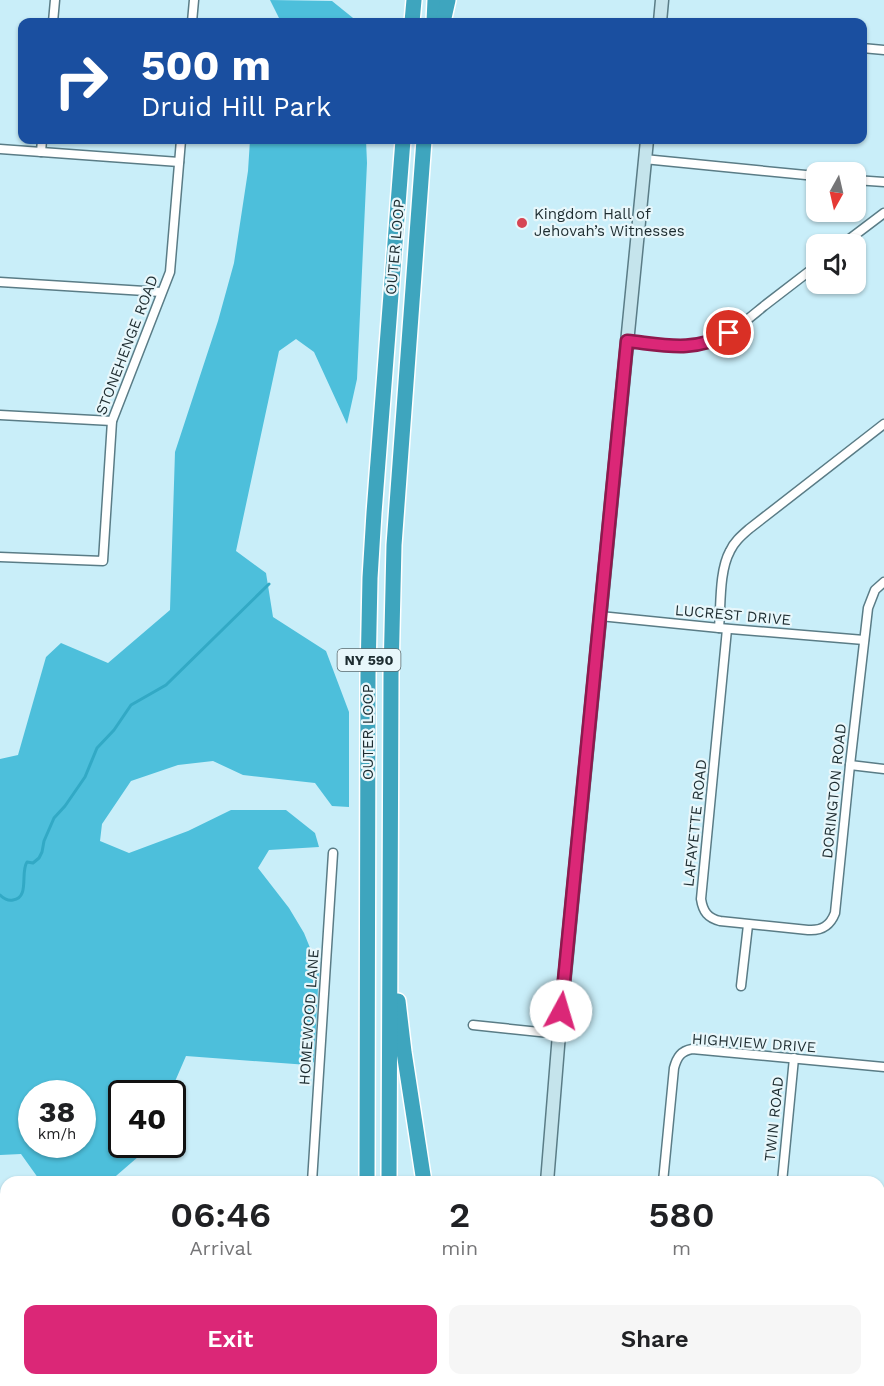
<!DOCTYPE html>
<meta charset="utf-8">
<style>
:root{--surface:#fff;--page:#f6f6f6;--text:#202124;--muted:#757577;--accent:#db2777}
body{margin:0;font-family:"Work Sans",sans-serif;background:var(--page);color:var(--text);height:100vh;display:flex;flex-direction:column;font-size:22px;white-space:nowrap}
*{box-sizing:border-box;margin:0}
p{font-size:20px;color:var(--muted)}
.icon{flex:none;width:33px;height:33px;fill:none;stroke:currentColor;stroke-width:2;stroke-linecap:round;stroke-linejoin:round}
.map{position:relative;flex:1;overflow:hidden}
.side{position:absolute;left:0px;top:1176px;width:885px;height:210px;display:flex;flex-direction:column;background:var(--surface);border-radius:18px 18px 0 0;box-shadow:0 2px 4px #0004}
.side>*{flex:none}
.banner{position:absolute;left:18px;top:18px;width:849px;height:126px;border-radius:12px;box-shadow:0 2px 4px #0004;background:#1a4fa0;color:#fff;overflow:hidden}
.needle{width:39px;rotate:188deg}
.tools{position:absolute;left:806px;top:162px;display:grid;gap:12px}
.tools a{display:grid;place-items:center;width:60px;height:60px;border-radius:12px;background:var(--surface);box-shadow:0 2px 4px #0004;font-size:30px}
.speed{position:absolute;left:18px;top:1080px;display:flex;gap:12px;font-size:30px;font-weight:700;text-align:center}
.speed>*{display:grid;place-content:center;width:78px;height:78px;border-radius:50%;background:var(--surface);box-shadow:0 2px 4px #0004;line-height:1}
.speed small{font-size:15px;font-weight:400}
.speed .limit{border:3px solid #111;border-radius:9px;background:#fff;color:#111}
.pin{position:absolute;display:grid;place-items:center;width:51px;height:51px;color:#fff;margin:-26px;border:3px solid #fff;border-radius:50%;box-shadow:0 2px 6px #0007}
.me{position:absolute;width:66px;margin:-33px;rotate:6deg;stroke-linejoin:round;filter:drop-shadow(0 0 4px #0008)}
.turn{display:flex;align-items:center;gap:21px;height:126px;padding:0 24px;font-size:27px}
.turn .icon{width:78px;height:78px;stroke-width:2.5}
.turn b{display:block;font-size:42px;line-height:51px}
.eta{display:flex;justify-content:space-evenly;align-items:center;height:102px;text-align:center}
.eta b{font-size:36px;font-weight:600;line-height:42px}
.primary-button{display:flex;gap:12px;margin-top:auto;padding:12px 24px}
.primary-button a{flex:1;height:69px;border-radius:12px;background:var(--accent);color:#fff;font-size:24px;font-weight:600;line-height:69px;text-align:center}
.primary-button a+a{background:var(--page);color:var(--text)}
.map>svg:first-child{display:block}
.forest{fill:#4dbfdb;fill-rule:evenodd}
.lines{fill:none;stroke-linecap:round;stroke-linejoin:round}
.stream{stroke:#32a9c5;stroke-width:3}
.street-casing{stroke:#5a7c86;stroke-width:11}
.secondary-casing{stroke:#5a7c86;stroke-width:15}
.highway-casing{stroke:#fff;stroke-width:18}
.street{stroke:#fff;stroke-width:8}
.secondary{stroke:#c5e4ec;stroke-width:12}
.highway{stroke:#3ea5be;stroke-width:15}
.route-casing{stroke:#8e194d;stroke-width:15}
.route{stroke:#db2777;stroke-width:10}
.poi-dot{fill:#d64553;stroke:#e8f7fb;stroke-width:2}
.labels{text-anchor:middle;stroke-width:4.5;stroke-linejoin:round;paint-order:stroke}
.shield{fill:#e8f7fb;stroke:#5a696d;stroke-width:1.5}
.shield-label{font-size:14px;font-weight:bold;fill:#1d2c30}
.poi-label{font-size:15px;fill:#1d2c30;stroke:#e8f7fb;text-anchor:start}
.street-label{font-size:15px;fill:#1d2c30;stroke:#e8f7fb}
</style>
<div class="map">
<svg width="884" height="1386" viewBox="0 0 884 1386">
<rect width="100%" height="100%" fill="#c9eef9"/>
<g class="forest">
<polygon points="270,0 332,1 358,22 281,22"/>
<path d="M 250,140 L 366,140 L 367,163 L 357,379 L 347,424 L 314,352 L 296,339 L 279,351 L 236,551 L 266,573 L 273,617 L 326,651 L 349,712 L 349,807 L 332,806 L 315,783 L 243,775 L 213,761 L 178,765 L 131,781 L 102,824 L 100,841 L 129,853 L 188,831 L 231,810 L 286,810 L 315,833 L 319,847 L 269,850 L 258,868 L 289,908 L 304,933 L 319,970 L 314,1062 L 308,1065 L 186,1056 L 170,1093 L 122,1094 L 122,1144 L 148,1145 L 146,1150 L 109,1182 L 41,1182 L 21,1154 L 0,1155 L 0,759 L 18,755 L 46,657 L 61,643 L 108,663 L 170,610 L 175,452 L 218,321 L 234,263 L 248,171 ZM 32,1094 L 82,1094 L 82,1144 L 32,1144 Z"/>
</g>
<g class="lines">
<path class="stream" d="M 0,895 C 3,898 8,901 13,900 C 30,898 20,872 27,862 L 33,863 L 39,858 L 42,852 L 44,841 L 54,818 L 65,806 L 85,777 L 97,748 L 114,730 L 131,705 L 166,685 L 269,584"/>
<defs>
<g id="street">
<polyline points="53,22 55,0"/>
<polyline points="192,22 194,0"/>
<polyline points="862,48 884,50"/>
<polyline points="0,149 179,162"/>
<polyline points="41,152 42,140"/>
<polyline points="644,159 816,176"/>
<polyline points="855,180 884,182"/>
<polyline points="843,244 884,213"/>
<polyline points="0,282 161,292"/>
<path d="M 627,341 C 648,343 671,348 692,346 C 721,344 743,323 764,306 C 782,292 799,279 816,266"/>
<polyline points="0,415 112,421"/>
<polyline points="0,557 103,561 112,421 170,272 181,140"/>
<polyline points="600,616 719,628 864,640"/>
<path d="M 719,628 C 721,605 719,571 730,551 C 734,542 741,536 749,529 L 884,424"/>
<path d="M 727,629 L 701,899 C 703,912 708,918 720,921 L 808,930 C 822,931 830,926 835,913 L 850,765 L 868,608 L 875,590 L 884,582"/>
<polyline points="850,765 884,769"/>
<polyline points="741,986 748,925"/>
<polyline points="473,1025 559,1034"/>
<polyline points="312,1182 333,853"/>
<path d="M 663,1182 L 674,1068 C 677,1057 681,1051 692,1049 L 884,1067"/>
<polyline points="782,1182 794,1058"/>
<polyline points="0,1205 6,1209"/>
<polyline points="879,1271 884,1269"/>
<polyline points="0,1288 6,1279"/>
</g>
<g id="secondary">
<polyline points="660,22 662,0"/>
<polyline points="547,1182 559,1034 647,140"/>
<polyline points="518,1380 525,1386"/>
</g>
<g id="highway">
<polyline points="412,22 414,0"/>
<polyline points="434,22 435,0"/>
<polyline points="443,22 448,0"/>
<polyline points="398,1001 404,1052 424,1182"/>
<polyline points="367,1182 368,675 370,578 374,513 403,140"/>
<polyline points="389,1182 391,675 394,545 424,140"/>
<polyline points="245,1386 246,1380"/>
<polyline points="366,1386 366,1380"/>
<polyline points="388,1386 388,1380"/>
</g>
</defs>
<use href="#street" class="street-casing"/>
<use href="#secondary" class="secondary-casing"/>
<use href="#highway" class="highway-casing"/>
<use href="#street" class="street"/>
<use href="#secondary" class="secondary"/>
<use href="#highway" class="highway"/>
</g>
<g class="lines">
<defs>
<path id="route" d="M 561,1011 L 627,341 C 665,345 693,353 729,333"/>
</defs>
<use href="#route" class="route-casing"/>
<use href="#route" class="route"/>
</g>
<circle class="poi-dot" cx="522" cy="223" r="6"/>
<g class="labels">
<rect class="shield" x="337.5" y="649" width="63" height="22" rx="4.5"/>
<g class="shield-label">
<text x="369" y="665">NY 590</text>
</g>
<g class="poi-label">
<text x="534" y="219">Kingdom Hall of<tspan x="534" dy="17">Jehovah’s Witnesses</tspan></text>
</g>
<g class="street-label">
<text transform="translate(395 247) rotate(-85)" y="5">OUTER LOOP</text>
<text transform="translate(127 345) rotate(-69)" y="5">STONEHENGE ROAD</text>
<text transform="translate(733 615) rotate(5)" y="5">LUCREST DRIVE</text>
<text transform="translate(368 732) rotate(-90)" y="5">OUTER LOOP</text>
<text transform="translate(834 791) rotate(-84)" y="5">DORINGTON ROAD</text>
<text transform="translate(695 823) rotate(-84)" y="5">LAFAYETTE ROAD</text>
<text transform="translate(309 1017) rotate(-86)" y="5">HOMEWOOD LANE</text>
<text transform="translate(754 1043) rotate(4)" y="5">HIGHVIEW DRIVE</text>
<text transform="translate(774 1119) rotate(-84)" y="5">TWIN ROAD</text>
</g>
</g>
</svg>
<div class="tools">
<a><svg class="needle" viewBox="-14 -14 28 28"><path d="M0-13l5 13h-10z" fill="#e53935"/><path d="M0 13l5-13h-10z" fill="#757577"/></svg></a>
<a><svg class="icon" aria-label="sound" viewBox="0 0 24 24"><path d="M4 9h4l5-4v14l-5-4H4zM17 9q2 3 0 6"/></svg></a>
</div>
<div class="speed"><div>38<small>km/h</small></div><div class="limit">40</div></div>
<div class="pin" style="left:729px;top:333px;background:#d93025"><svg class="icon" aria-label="arrive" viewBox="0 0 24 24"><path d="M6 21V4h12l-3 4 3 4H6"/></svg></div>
<svg class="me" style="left:561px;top:1011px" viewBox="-20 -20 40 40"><circle r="19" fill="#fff"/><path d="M0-13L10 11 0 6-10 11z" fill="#db2777"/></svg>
<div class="banner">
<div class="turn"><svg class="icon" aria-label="right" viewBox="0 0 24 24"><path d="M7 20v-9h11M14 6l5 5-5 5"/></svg><div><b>500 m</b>Druid Hill Park</div></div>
</div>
<section class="side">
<div class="eta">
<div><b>06:46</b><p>Arrival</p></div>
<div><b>2</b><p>min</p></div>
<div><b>580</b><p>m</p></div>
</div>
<div class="primary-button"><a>Exit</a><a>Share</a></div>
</section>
</div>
